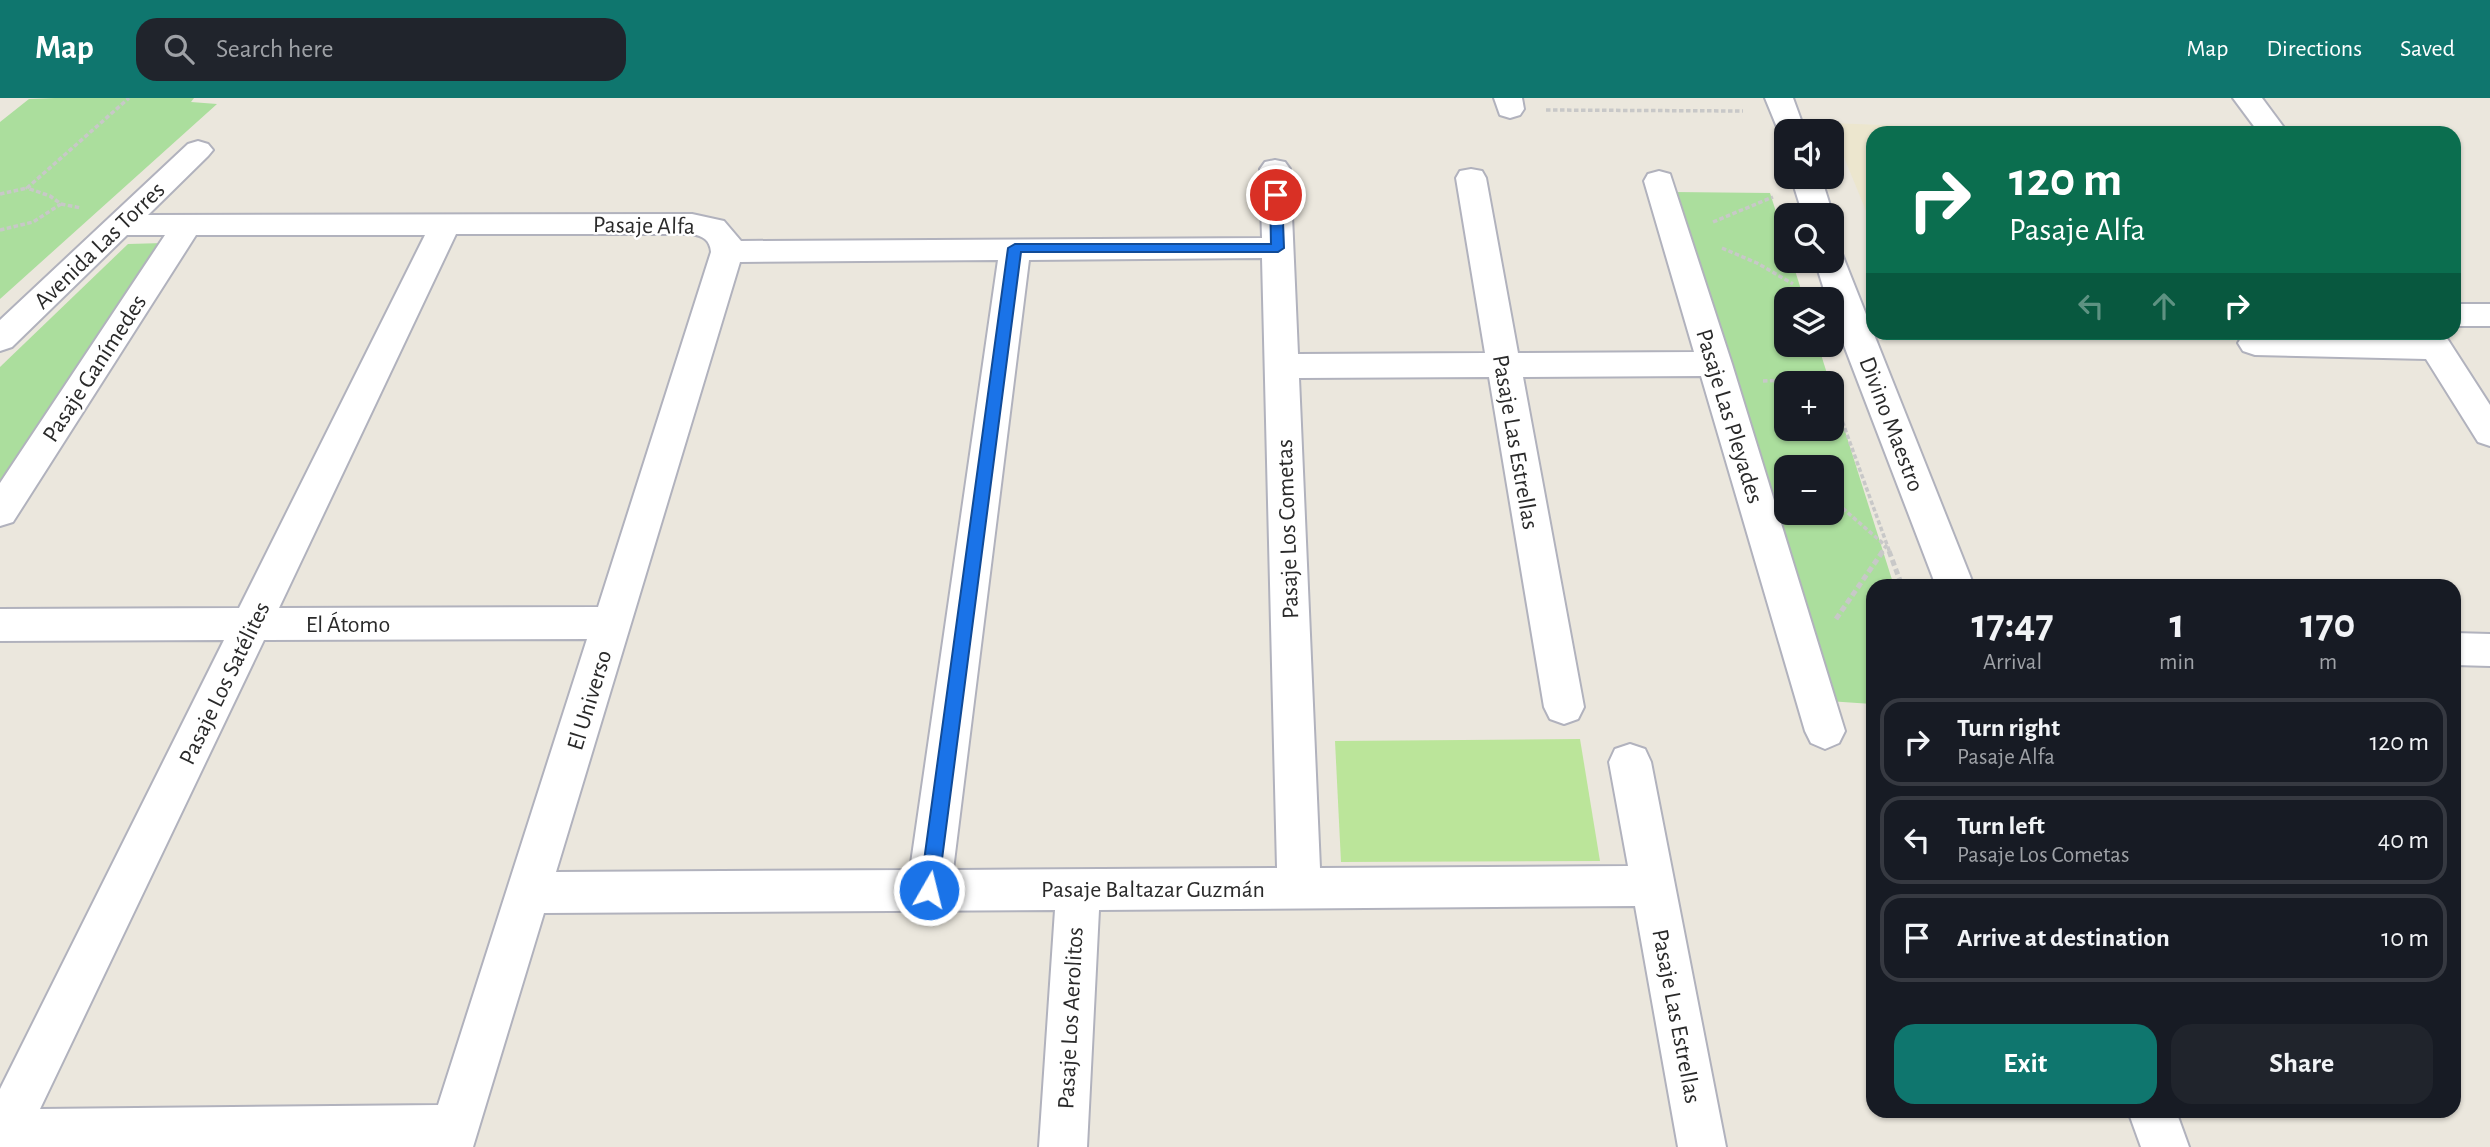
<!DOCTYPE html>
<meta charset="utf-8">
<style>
:root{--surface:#171b24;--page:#20242c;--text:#f1f3f6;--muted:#9ea1a6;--line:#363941;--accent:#0f766e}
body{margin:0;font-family:"Alegreya Sans",sans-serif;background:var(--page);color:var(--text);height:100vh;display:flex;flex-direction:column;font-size:26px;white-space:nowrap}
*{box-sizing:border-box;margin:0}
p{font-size:23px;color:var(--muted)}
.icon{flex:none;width:38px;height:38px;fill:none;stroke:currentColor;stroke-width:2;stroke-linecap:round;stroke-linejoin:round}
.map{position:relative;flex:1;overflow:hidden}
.drawer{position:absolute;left:1866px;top:481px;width:595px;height:539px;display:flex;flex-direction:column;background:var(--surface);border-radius:21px;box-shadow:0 2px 5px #0004}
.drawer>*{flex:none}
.top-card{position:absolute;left:1866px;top:28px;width:595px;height:214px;border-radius:21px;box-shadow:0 2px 5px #0004;background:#0b6e4f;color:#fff;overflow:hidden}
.buttons{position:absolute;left:1774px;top:21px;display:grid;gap:14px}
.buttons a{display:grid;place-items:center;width:70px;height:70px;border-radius:14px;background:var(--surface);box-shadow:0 2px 5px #0004;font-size:35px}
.pin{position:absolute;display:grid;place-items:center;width:60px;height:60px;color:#fff;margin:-30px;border:4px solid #fff;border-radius:50%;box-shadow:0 2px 7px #0007}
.me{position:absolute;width:77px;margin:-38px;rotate:8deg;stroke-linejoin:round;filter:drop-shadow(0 0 5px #0008)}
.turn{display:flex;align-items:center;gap:24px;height:147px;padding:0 28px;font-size:32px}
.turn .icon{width:91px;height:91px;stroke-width:2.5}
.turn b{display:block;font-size:49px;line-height:60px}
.lanes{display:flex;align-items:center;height:66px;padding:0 28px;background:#0003;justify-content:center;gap:35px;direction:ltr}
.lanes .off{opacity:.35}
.eta{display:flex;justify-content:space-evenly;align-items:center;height:119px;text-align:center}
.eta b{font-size:42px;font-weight:700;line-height:49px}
.action{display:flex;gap:14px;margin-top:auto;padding:14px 28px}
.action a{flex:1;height:80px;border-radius:21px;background:var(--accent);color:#fff;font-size:28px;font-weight:700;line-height:80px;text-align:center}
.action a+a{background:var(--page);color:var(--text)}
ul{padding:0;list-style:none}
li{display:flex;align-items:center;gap:21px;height:88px;margin:0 14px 10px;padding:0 14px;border:4px solid var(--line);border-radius:21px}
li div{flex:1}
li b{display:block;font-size:26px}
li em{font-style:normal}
header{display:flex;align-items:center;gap:42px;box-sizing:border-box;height:98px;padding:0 35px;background:var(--accent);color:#fff}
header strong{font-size:33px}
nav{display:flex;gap:38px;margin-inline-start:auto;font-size:24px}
.search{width:490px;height:63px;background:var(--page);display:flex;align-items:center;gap:18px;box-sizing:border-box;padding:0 24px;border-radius:21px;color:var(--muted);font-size:26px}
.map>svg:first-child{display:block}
.education{fill:#ece6ce}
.green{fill:#abde9d;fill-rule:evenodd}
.pitch{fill:#bbe59a}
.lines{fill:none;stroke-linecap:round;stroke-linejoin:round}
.minor-casing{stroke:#b1b2bd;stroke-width:4}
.path-far1{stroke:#c8c8c8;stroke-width:3.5;stroke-dasharray:4.5 2.5;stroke-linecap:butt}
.path{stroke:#c8c8c8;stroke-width:5;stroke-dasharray:6 3.5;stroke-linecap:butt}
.minor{fill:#fff;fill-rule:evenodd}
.route{fill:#1a73e8;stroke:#114b97;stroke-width:2}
.labels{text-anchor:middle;stroke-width:5;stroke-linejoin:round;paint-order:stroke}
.street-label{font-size:24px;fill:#2a2a2a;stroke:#fff}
</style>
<header>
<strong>Map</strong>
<div class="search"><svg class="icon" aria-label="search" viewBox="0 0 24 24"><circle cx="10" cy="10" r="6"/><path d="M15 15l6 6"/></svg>Search here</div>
<nav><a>Map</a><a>Directions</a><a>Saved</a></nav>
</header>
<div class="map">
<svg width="2490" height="1049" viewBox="0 0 2490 1049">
<rect width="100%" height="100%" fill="#ebe7dd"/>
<polygon class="education" points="1830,25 1961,30 1964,35 1872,35 1871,125"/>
<g class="green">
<polygon points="55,0 194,0 191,4 217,6 0,201 0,24 29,1"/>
<path d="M 1673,94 L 1770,95 L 1787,148 L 1787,163 L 1792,163 L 1804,201 L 1787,201 L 1787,247 L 1818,247 L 1830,285 L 1787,285 L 1787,331 L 1832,331 L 1832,292 L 1894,488 L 1872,488 L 1872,606 L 1828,603 ZM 1787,369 L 1832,369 L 1832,415 L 1787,415 Z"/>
<polygon points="164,145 0,387 0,269 128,146"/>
</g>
<polygon class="pitch" points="1580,641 1600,763 1341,764 1335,643"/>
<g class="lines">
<defs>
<g id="minor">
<polygon points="1494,0 1522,0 1524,11 1520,17 1510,20 1500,17"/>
<polygon points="1765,0 1793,0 1805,33 1787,33 1787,41 1781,39"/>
<polygon points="2233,0 2262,0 2288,35 2259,35"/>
<path d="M 198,43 L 208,46 L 213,52 L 208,58 L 148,117 L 692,116 L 724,123 L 741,143 L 1262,140 L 1260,71 L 1265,64 L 1275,62 L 1285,64 L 1290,71 L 1298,256 L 1485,255 L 1456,80 L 1460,73 L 1471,71 L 1482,73 L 1486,80 L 1518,255 L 1694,254 L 1644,83 L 1648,76 L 1659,73 L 1670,76 L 1732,266 L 1845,633 L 1839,645 L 1825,651 L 1811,645 L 1805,633 L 1701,278 L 1523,279 L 1584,609 L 1578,621 L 1564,626 L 1550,621 L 1544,609 L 1489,279 L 1299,280 L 1320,770 L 1628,768 L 1609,664 L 1615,651 L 1630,646 L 1645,651 L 1651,664 L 1726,1049 L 1678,1049 L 1635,808 L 1099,812 L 1087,1049 L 1039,1049 L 1055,812 L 544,815 L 473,1049 L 0,1049 L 0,991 L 224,542 L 0,543 L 0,511 L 239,510 L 425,137 L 196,137 L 13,424 L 0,428 L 0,385 L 165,137 L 127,137 L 12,249 L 0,253 L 0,222 L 188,46 ZM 456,136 L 692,136 C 703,138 710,142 711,154 L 598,509 L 279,510 ZM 1262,160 L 1277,770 L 953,772 L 1029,162 ZM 998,162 L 910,772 L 556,774 L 740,164 ZM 587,541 L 438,1007 L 40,1011 L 264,542 Z"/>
<polygon points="1791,79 1821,79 1833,117 1832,119 1803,117"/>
<polygon points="1832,153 1842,156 1974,488 1936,488 1832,216 1832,201 1827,201 1815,163 1832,163"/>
<rect x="2454" y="206" width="36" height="22"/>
<polygon points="2251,234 2412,238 2410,234 2443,234 2490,307 2490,348 2478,344 2426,261 2255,257 2243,253 2238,245 2243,237"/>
<polygon points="2454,535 2490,536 2490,568 2454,567"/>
<polygon points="2128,1013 2176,1013 2189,1049 2141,1049"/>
</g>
</defs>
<use href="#minor" class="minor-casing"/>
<g class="path-far1">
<polyline points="1546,12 1743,13"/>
<polyline points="0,96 27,90"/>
<polyline points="61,106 81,110"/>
<polyline points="1713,124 1773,99"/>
<polyline points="0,132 33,124 61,106 50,98 27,90 129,0"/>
<polyline points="1783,133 1787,157"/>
<polyline points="1722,150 1757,165 1793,186"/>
<polyline points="1763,283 1826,280"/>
<polyline points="1840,317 1890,455"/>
<polyline points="1832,401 1886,448 1881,455"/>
</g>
<g class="path">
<polyline points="1889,453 1902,488"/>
<polyline points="1836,521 1883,453"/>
</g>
<use href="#minor" class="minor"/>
</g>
<polygon class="route" points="1276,93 1282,97 1284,150 1278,154 1021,154 938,792 935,798 929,801 923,798 920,792 1008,150 1015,146 1271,146 1270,97"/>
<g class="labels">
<g class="street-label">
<text transform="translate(644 127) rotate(1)" y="8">Pasaje Alfa</text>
<text transform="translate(99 147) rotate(-44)" y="8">Avenida Las Torres</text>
<text transform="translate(94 270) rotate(-57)" y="8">Pasaje Ganímedes</text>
<text transform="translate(1730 318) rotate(73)" y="8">Pasaje Las Pleyades</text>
<text transform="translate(1892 326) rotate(69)" y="8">Divino Maestro</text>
<text transform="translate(1516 344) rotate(80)" y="8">Pasaje Las Estrellas</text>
<text transform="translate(1287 431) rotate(-92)" y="8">Pasaje Los Cometas</text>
<text x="348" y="534">El Átomo</text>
<text transform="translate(224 585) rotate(-64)" y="8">Pasaje Los Satélites</text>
<text transform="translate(589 602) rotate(-73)" y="8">El Universo</text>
<text x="1153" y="799">Pasaje Baltazar Guzmán</text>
<text transform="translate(1677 918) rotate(79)" y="8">Pasaje Las Estrellas</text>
<text transform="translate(1070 920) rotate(-87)" y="8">Pasaje Los Aerolitos</text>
</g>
</g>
</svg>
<div class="buttons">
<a><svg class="icon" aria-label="sound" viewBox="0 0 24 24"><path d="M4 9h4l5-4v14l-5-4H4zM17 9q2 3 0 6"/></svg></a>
<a><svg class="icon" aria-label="search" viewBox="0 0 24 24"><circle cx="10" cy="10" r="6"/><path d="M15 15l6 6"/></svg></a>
<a><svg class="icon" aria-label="layers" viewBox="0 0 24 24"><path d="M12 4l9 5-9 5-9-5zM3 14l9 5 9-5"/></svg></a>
<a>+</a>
<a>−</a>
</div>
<div class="pin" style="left:1276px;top:97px;background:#d93025"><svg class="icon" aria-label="arrive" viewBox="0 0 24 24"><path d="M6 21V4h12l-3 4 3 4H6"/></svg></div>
<svg class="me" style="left:929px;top:792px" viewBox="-20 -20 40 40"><circle r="17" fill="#1a73e8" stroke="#fff" stroke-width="3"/><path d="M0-11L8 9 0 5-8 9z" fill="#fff"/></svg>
<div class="top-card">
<div class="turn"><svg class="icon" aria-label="right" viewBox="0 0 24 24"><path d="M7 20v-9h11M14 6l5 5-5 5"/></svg><div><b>120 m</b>Pasaje Alfa</div></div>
<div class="lanes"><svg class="icon off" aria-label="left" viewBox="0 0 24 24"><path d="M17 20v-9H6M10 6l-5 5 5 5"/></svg><svg class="icon off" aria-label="ahead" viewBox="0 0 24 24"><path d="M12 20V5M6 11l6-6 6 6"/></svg><svg class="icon" aria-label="right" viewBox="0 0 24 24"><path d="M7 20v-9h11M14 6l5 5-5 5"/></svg></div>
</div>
<section class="drawer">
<div class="eta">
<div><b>17:47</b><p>Arrival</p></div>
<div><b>1</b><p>min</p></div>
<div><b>170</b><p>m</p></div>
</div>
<ul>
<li><svg class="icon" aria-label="right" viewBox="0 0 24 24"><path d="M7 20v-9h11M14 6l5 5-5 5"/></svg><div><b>Turn right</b><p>Pasaje Alfa</p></div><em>120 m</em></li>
<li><svg class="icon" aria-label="left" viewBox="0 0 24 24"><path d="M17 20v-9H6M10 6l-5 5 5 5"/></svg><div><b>Turn left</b><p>Pasaje Los Cometas</p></div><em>40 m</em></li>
<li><svg class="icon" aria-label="arrive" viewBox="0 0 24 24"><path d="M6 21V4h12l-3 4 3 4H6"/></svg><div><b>Arrive at destination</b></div><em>10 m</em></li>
</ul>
<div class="action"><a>Exit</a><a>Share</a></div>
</section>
</div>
